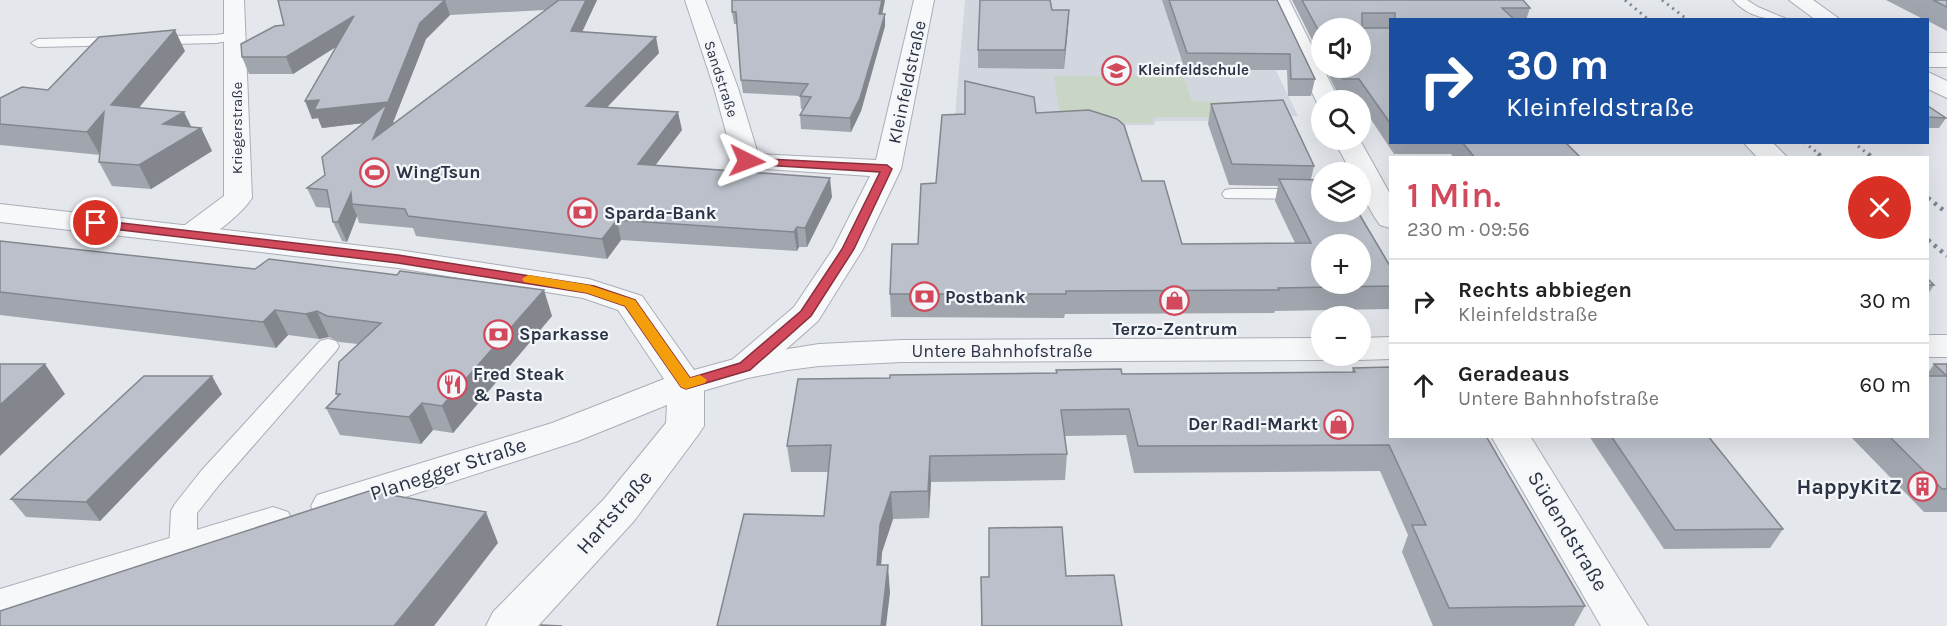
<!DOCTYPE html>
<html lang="de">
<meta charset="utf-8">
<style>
:root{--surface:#fff;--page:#f6f6f6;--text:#222;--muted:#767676;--line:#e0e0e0;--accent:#d1495b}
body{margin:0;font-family:Karla,sans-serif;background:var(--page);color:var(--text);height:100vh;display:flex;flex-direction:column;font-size:22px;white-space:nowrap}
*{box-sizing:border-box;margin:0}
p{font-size:20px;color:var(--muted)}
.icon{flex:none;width:33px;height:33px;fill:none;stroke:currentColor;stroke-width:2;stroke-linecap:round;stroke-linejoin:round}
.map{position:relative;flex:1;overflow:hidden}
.drawer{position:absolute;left:1389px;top:156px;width:540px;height:282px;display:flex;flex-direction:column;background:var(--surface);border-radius:0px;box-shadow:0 6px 24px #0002}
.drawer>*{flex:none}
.banner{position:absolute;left:1389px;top:18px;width:540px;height:126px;border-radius:0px;box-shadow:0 6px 24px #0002;background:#1a4fa0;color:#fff;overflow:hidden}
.controls{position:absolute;left:1311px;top:18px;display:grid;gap:12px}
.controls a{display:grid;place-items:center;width:60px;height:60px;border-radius:50%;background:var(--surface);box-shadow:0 6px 24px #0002;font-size:30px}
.pin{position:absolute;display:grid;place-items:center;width:51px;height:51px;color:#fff;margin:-26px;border:3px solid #fff;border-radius:50%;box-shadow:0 2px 6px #0007}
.me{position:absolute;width:66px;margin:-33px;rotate:93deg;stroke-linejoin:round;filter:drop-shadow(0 0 4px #0008)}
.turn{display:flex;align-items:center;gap:21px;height:126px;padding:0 18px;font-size:27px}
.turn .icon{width:78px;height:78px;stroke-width:2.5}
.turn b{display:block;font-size:42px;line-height:51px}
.round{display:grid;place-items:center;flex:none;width:63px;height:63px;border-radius:32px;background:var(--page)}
.headline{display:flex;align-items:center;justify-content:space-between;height:102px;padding:0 18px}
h1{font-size:36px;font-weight:600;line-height:45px;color:var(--accent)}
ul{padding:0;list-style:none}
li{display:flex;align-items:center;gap:18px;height:84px;padding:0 18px;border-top:2px solid var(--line)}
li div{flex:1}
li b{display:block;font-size:22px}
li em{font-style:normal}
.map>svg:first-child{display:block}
.built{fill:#d2d6de}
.green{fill:#c9d6c5}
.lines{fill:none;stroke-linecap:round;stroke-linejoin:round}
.service-casing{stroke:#a9aeb7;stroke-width:2}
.minor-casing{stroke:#a9aeb7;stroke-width:2}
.tertiary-casing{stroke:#a9aeb7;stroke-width:2}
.service{fill:#f7f8fa;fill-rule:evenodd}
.minor{fill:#f7f8fa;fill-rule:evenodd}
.tertiary{fill:#f7f8fa;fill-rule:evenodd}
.rail-far1{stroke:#7d8696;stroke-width:3;stroke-dasharray:2 4.5;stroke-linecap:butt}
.rail{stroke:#7d8696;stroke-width:4.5;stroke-dasharray:3 5;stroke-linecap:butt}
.wall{fill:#a1a5ae;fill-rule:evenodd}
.shaded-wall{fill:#83868d}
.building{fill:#bbc0ca;stroke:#83868d;stroke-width:1.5;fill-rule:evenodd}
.route{fill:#d1495b;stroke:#882f3b;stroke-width:1.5}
.slow{fill:#f59e0b}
.labels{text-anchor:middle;stroke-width:4.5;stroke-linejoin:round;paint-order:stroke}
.far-poi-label{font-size:15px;font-weight:bold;fill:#2b3445;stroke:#f4f6f9;text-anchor:start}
.far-street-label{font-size:15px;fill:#2b3445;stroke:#f4f6f9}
.street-label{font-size:18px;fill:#2b3445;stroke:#f4f6f9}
.poi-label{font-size:18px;font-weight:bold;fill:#2b3445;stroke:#f4f6f9;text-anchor:start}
.near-street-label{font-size:21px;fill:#2b3445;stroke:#f4f6f9}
.near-poi-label{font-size:21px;font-weight:bold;fill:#2b3445;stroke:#f4f6f9;text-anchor:end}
</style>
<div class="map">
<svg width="1947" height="626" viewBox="0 0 1947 626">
<rect width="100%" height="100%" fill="#e4e7ec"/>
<polygon class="built" points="965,0 1247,0 1254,25 1298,116 1227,121 1154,121 1155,125 954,127"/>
<polygon class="green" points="1054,76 1183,76 1192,101 1247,103 1214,117 1153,117 1154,123 1119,123 1117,116 1060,116"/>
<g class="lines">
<defs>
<g id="service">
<path d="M 1733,0 L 1747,0 L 1758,7 L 1789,20 C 1768,20 1748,17 1733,0 Z"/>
<polygon points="234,32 241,36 239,39 216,43 38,47 31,43 38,39 216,35"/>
<polygon points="1231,189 1322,189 1322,199 1225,198 1222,194 1225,190"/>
<polygon points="328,339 336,341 339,346 336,351 219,485 197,513 197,550 193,558 183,561 173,558 169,550 171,511 175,504 201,471 320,341"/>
</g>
<g id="minor">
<path d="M 224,0 L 244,0 L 252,198 C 243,212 216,235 200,241 C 193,243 188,242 181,240 L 177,234 L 181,228 L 224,196 Z"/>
<polygon points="685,0 705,0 738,88 758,154 876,160 914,0 934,0 901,169 863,249 818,321 757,375 745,378 733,375 727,367 733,359 794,307 833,249 870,176 738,167 734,161 714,88"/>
<polygon points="1269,0 1289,0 1339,100 1322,100 1322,106 1318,105"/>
<polygon points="1789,0 1813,0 1841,20 1816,20"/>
<rect x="1928" y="53" width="19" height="14"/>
<polygon points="1928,72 1947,81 1947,98 1928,89"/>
<path d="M 1334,140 L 1360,140 L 1390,194 L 1390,228 L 1380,225 C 1368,208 1360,193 1360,172 L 1351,172 Z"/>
<polygon points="1743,142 1772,142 1788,158 1758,158"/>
<polygon points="686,372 699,376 704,384 704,426 698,435 634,521 538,626 486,626 493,612 604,499 666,423 668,384 673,376"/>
<polygon points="1491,436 1530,436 1648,626 1601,626"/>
</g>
<g id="tertiary">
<polygon points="0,204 398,250 589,279 642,296 694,370 745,356 819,344 902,340 1322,338 1322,356 1335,356 1322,360 902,362 819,366 788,370 748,378 699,392 578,441 331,521 317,517 311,506 317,495 552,423 664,379 618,310 583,298 398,268 0,222"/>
<rect x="1928" y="335" width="19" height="22"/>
<polygon points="1390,337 1390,359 1360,360 1347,356 1360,356 1360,338"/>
<polygon points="273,507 288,512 294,523 288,534 0,626 0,589"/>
</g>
</defs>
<use href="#service" class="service-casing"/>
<use href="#minor" class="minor-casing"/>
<use href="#tertiary" class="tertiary-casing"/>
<use href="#service" class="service"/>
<use href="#minor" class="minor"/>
<use href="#tertiary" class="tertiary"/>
<g class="rail-far1">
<polyline points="1625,0 1649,20"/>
<polyline points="1662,0 1688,20"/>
<polyline points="1804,142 1820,155"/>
<polyline points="1853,142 1869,155"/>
</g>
<g class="rail">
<polyline points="1818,154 1823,158"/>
<polyline points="1868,154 1873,158"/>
<polyline points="1928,198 1947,213"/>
<polyline points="1928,240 1947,256"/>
</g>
</g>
<g class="wall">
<path d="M 278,0 L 597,0 L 582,32 L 659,53 L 606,108 L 682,130 L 655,165 L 832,197 L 807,247 L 799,247 L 797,251 L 621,240 L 607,259 L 416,236 L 413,228 L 359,223 L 357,216 L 347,242 L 342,241 L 333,222 L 331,208 L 316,207 L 307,188 L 325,175 L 363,123 L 322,128 L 318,118 L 312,119 L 336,46 L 293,74 L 249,74 L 242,57 L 284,25 ZM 545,10 L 393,124 L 393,120 L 394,120 L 426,39 L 450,15 Z"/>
<polygon points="1162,0 1277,0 1315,79 1311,96 1288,96 1287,70 1185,70"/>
<polygon points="1292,0 1523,0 1530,8 1526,20 1390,20 1390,142 1565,142 1581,158 1454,158 1451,154 1394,154 1360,103 1360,100 1359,100 1355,96 1339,96 1325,68 1360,68 1322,28 1322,60"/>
<polygon points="1886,0 1947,0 1947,31 1928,21 1928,20 1925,20"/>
<polygon points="1052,10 1068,27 1064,69 978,68 978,50"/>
<polygon points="732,12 882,14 885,26 861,111 851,132 801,129 800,115 803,109 801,109 800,96 743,93 741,80 737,24 734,24"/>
<polygon points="185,51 139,108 191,127 201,128 212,151 151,189 112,186 99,162 100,155 0,145 0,98 48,90"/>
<polygon points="1211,104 1314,166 1311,179 1322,212 1390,266 1390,309 1275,311 1274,313 1065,314 1064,318 891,317 890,294 918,244 936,183 1036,113 1182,244 1295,243 1275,201 1278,186 1229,185 1208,124"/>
<polygon points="1928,106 1946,118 1939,128 1928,128"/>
<polygon points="0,241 552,316 453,433 433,430 421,444 340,435 326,408 338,396 336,394 358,344 339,342 329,337 319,339 288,335 276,348 0,315"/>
<polygon points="1928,279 1934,285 1928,294"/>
<polygon points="1934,364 1947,364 1947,512 1924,512 1850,436 1928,436 1928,373"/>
<polygon points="1353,368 1585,606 1574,626 1433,626 1402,552 1408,535 1380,471 1134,473 1126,435 1065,436 1067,454 1065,480 931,482 929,518 893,519 882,552 881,565 890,593 824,516 828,472 791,472 787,446 890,378 1056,373 1056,370 1122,374 1352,372"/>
<polygon points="222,394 100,521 26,517 11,499"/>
<polygon points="1589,436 1708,436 1783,529 1770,548 1664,549"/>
<polygon points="1066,576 1122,626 981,626 981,577"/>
</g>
<g class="shaded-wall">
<polygon points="445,0 450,15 426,39 394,120 393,120 394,121 380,157 373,139 380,121 322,128 318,118 312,119 305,101 319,100 420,23"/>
<polygon points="586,0 597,0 575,47 571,31"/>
<polygon points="882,0 885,0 880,26 879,14"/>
<polygon points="1069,10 1068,27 1064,69 1065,50"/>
<polygon points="885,14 885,26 861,111 851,132 850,118"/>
<polygon points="354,16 360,32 293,74 286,57"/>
<polygon points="175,30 185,51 123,127 111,105"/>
<polygon points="656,37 659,53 591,124 586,106"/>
<polygon points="104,112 100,155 87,132"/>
<polygon points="184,112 194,132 201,128 212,151 151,189 139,165 163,124"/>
<polygon points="678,112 682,130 642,183 638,164"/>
<polygon points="830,178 832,197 807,247 805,228"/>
<polygon points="351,193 352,204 357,216 347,242 338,222"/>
<polygon points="617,220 621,240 607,259 602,239"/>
<polygon points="797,227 799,247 797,251 794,232"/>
<polygon points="544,290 552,316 453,433 442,406"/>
<polygon points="275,310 288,335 276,348 263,322"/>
<polygon points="317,311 329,337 319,339 306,314"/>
<polygon points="45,364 65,394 0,456 0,405"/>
<polygon points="212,376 222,394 100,521 86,502"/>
<polygon points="422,403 433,430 421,444 409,417"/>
<polygon points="930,456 931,482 929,518 928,491"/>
<polygon points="891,492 893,519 882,552 879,593 877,565 880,525"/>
<polygon points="486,512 498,543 434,626 394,626"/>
<polygon points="888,565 890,593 886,626 881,626"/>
</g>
<g class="building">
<polygon points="278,0 445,0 420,23 388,102 314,110 319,100 305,101 354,16 286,57 242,57 241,44 275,26 284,25"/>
<polygon points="559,0 586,0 571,31 656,37 586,106 678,112 638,164 830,178 805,228 797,227 794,232 617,220 602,239 408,216 405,209 352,204 351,193 338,222 333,222 327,190 307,188 325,175 322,157 387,104 373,139"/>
<polygon points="732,0 882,0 879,14 885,14 860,98 850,118 800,115 811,97 800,96 808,84 741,80 736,12 732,12"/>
<polygon points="980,0 1050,0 1052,10 1069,10 1065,50 978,50"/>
<polygon points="1169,0 1277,0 1315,79 1291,79 1290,54 1187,53"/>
<polygon points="1302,0 1523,0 1530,8 1502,8 1515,20 1395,20 1395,13 1362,13 1362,28 1390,28 1390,123 1359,79 1343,79 1337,68 1360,68 1360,28 1322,28 1322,37"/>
<polygon points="1933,0 1947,0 1947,7"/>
<polygon points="175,30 111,105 184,112 163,124 201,128 139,165 99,162 104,112 87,132 0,124 0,98 22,87 48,90 99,37"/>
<path d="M 965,81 L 1034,97 L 1036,113 L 1089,110 L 1117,119 L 1124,125 L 1142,181 L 1164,181 L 1182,244 L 1311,243 L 1279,179 L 1320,180 L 1322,182 L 1322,212 L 1358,212 L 1390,266 L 1390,286 L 1278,288 L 1279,290 L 1066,291 L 1066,294 L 890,294 L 892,244 L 918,244 L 921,184 L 936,183 L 942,115 L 965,114 ZM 1322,244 L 1360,244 L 1360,284 L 1322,284 Z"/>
<polygon points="1283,100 1314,166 1232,164 1211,104"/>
<polygon points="1928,106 1946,118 1928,117"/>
<polygon points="1462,142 1565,142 1581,158 1475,158"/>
<polygon points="0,241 255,269 269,259 397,275 400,271 544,290 442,406 422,403 409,417 326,408 340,394 336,394 339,362 381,323 327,316 317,311 306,314 275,310 263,322 0,292"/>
<polygon points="1928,279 1934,285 1928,285"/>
<polygon points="0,364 45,364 0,405"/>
<polygon points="1934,364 1947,364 1947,489 1942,489 1889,436 1928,436 1928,376 1947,376"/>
<polygon points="1390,367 1390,436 1486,436 1585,606 1449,608 1412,525 1426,525 1389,445 1138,446 1129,409 1061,410 1067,454 930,456 928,491 891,492 880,525 877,565 888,565 881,626 717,626 744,514 824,516 831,445 787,446 798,379 890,378 890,375 1057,373 1056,370 1121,369 1122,374 1355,372 1353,368"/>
<polygon points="144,376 212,376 86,502 11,499"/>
<polygon points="1611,436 1708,436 1783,529 1675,530"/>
<polygon points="369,491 486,512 394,626 0,626 0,611"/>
<polygon points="1062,527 1066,576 1114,575 1122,626 982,626 981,577 989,577 989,528"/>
<polygon points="541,625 562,626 541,626"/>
</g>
<polygon class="route" points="747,158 887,165 892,169 854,249 811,316 750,370 686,389 681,387 625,306 587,293 398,263 96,227 90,223 96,220 398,255 594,286 635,300 690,378 740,363 801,311 842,249 880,172 743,164 741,161"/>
<polygon class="slow" points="528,275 589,285 635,300 690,378 700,375 707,380 705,383 686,389 681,387 625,306 587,293 524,282 522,279"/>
<defs>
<symbol id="school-ring" viewBox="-11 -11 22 22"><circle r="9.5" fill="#f4f6f9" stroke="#d1495b" stroke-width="1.5"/><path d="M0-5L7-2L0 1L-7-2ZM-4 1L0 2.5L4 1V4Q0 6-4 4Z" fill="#d1495b"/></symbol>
<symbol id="stadium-ring" viewBox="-11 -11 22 22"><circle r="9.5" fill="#f4f6f9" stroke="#d1495b" stroke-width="1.5"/><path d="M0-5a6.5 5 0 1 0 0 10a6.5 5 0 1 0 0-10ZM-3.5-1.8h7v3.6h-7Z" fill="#d1495b"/></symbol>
<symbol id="bank-ring" viewBox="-11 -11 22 22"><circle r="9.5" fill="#f4f6f9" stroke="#d1495b" stroke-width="1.5"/><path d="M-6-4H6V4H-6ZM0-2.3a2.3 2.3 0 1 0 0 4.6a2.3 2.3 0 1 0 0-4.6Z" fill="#d1495b"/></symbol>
<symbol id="shop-ring" viewBox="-11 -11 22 22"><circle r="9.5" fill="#f4f6f9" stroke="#d1495b" stroke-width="1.5"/><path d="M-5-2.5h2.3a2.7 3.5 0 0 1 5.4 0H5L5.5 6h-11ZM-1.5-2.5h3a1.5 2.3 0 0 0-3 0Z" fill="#d1495b"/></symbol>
<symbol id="restaurant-ring" viewBox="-11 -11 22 22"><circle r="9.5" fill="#f4f6f9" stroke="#d1495b" stroke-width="1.5"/><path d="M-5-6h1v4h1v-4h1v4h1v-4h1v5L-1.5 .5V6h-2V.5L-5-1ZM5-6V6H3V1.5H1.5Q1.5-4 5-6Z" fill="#d1495b"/></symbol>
<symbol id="building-ring" viewBox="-11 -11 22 22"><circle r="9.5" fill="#f4f6f9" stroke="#d1495b" stroke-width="1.5"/><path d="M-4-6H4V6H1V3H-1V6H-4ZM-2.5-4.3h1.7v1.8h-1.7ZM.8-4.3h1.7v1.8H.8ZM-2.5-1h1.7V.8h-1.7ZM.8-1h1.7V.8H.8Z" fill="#d1495b"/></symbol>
</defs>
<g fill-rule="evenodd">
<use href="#school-ring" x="1100" y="54" width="33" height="33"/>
<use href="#stadium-ring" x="358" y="156" width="33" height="33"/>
<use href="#bank-ring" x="566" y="196" width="33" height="33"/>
<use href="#bank-ring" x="908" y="280" width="33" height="33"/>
<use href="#shop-ring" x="1158" y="284" width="33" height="33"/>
<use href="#bank-ring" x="482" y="318" width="33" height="33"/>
<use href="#restaurant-ring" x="436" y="368" width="33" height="33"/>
<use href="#shop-ring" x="1322" y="408" width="33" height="33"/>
<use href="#building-ring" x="1906" y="470" width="33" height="33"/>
</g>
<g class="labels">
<g class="far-poi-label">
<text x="1138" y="75">Kleinfeldschule</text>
</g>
<g class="far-street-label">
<text transform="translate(721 79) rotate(72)" y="5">Sandstraße</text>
<text transform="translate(237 128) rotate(-90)" y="5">Kriegerstraße</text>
</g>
<g class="street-label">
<text transform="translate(907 82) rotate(-78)" y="6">Kleinfeldstraße</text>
<text x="1002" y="357">Untere Bahnhofstraße</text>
</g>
<g class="poi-label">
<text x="396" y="178">WingTsun</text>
<text x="604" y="219">Sparda-Bank</text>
<text x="945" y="303">Postbank</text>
<text x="1175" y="335" text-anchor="middle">Terzo-Zentrum</text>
<text x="519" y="340">Sparkasse</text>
<text x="473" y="380">Fred Steak<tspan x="473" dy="21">&amp; Pasta</tspan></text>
<text x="1318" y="430" text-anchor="end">Der Radl-Markt</text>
</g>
<g class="near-street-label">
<text transform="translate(448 469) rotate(-18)" y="7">Planegger Straße</text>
<text transform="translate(614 512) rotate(-49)" y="7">Hartstraße</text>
<text transform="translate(1568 531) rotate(59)" y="7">Südendstraße</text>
</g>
<g class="near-poi-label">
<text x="1902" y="494">HappyKitZ</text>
</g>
</g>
</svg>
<div class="controls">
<a><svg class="icon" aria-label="sound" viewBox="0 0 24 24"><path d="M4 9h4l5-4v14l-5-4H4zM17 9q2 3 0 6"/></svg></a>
<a><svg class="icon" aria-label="search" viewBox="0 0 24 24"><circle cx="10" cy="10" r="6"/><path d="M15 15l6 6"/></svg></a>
<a><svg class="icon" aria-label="layers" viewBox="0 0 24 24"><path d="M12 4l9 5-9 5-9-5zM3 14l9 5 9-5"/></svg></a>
<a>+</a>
<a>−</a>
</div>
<div class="pin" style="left:96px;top:223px;background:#d93025"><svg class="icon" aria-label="arrive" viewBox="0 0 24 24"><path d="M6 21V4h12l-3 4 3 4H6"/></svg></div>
<svg class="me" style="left:747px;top:161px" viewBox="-20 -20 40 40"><path d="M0-17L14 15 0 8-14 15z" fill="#d1495b" stroke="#fff" stroke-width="4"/></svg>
<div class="banner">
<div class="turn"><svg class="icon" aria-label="right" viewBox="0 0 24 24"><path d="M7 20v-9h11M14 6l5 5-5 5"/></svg><div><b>30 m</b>Kleinfeldstraße</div></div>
</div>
<section class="drawer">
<div class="headline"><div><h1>1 Min.</h1><p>230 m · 09:56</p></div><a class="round" style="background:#d93025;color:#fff"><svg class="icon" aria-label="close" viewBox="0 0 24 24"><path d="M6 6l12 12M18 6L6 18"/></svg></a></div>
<ul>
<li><svg class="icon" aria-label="right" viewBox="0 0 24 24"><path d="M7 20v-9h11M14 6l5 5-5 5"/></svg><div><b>Rechts abbiegen</b><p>Kleinfeldstraße</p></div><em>30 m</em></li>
<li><svg class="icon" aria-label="ahead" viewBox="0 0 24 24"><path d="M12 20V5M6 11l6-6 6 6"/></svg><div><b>Geradeaus</b><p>Untere Bahnhofstraße</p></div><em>60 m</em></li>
</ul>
</section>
</div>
